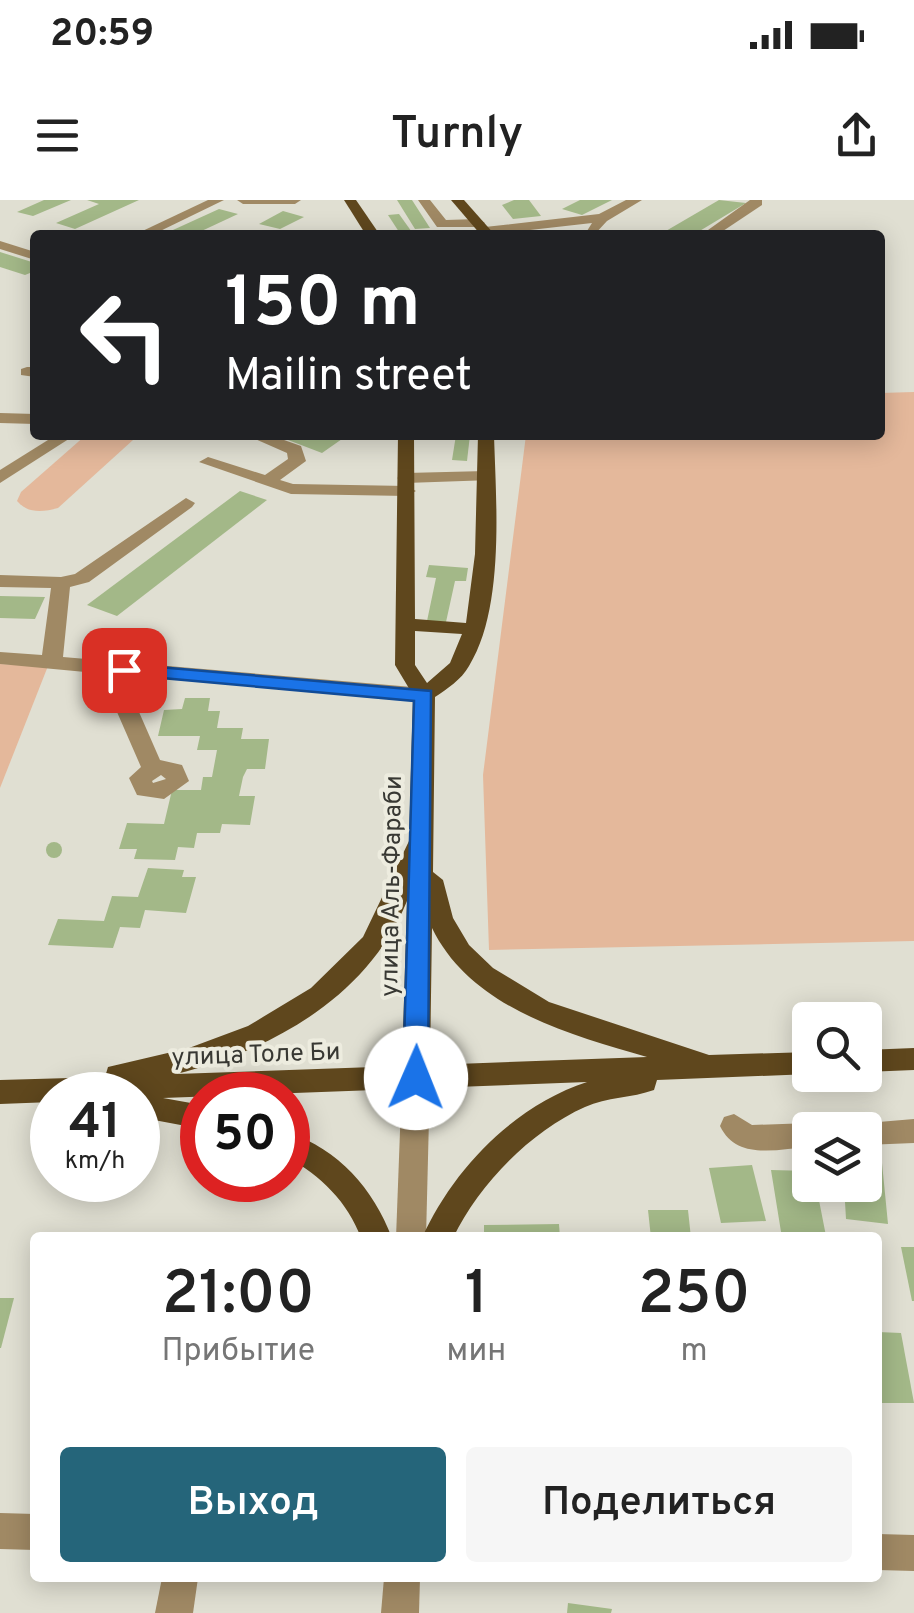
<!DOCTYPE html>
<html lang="ru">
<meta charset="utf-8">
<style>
:root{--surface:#fff;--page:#f6f6f6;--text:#222;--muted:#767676;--accent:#25657a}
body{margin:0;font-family:Overpass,sans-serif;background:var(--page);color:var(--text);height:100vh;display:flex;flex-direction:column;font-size:38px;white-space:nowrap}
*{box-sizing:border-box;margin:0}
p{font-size:32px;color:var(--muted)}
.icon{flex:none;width:55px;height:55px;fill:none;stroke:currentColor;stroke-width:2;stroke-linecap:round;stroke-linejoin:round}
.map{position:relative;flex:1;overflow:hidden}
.panel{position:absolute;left:30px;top:1032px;width:852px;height:350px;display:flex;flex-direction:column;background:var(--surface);border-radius:10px;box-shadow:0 5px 25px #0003}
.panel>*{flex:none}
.banner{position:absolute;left:30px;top:30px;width:855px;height:210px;border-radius:10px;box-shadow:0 5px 25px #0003;background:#202124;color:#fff;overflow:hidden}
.fabs{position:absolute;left:792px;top:802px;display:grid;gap:20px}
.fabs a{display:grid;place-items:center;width:90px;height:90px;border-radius:10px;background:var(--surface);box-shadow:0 5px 25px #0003;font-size:50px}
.speed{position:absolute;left:30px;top:872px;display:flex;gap:20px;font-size:50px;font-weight:700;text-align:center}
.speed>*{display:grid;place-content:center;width:130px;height:130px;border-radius:50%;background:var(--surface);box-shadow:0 5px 25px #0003;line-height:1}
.speed small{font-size:25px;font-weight:400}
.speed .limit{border:15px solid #d22;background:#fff;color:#111}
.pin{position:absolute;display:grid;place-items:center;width:85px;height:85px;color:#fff;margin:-42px;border-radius:20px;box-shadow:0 5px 15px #0006}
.me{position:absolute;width:110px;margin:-55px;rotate:1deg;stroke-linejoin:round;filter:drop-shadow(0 0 8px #0008)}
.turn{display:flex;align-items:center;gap:35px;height:210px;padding:0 30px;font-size:45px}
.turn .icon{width:130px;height:130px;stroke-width:2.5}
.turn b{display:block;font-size:70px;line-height:85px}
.eta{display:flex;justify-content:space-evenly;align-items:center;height:170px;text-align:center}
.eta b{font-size:60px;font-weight:600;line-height:70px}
.cta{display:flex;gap:20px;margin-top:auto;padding:20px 30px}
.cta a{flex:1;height:115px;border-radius:10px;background:var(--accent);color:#fff;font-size:40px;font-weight:600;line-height:115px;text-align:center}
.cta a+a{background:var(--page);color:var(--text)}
.status{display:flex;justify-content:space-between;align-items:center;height:70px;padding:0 50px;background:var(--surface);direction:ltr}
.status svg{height:28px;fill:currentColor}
header{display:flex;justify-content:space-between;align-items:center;height:130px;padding:0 30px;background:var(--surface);font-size:45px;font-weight:600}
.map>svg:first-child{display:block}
.green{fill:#e4b89b}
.building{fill:#a3b888}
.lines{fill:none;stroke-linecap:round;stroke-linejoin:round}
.minor{fill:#a08964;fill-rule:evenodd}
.major{fill:#5f471d;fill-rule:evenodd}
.route{fill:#1a73e8;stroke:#114b97;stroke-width:2.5}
.labels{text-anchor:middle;stroke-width:8;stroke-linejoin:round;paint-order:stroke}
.street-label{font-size:25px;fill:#383833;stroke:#edecdf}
</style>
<div class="status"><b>20:59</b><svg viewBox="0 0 49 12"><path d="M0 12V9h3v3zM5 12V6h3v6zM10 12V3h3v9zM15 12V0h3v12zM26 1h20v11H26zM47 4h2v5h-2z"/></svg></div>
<header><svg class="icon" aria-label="menu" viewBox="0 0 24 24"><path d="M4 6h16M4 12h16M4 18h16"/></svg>Turnly<svg class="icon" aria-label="share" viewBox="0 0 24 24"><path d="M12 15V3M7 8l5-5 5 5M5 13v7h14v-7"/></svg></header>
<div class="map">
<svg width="914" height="1413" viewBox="0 0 914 1413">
<rect width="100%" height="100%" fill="#e0dfd2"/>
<g class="green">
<polygon points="914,192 914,741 489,750 483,575 526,235 880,235 880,193"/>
<path d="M 86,235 L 125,235 L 133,240 L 58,308 C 43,312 28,314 17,301 L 21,292 Z"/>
<polygon points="0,464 48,466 0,588"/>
</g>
<g class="building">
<polygon points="44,0 71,0 33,16 17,12"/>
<polygon points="87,0 139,0 75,29 56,23 99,4"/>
<polygon points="397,0 412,0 430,28 415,29"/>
<polygon points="514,0 529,0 541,16 513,19 502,5"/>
<polygon points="580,0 612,0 582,15 562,9"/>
<polygon points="719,0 746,3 693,35 659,35"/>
<polygon points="219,9 238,14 193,35 162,35"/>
<polygon points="283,11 304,17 280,29 259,24"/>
<polygon points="399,14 414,35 401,35 388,15"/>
<polygon points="0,52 35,63 35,71 25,75 0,67"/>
<polygon points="275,235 330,235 342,239 322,253"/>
<polygon points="456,235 470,235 467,261 452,260"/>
<polygon points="240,291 267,300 117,416 87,405"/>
<polygon points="429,365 468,368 466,381 455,381 446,422 427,421 436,378 426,377"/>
<polygon points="0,396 45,397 35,419 0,418"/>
<polygon points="185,498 210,498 208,511 220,511 217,528 243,528 241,539 269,539 265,569 247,569 243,577 239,596 255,596 250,625 222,624 220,633 197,633 194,648 178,647 175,660 134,659 137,649 119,649 127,623 164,624 172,590 201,590 203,577 212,577 217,550 197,550 200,536 158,536 164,510 182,509"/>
<circle cx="54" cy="650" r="8"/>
<polygon points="148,668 184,670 182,677 196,677 186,713 145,710 140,728 120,727 113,748 48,745 58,719 104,721 112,696 138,697"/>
<polygon points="865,961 882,963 888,1024 846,1019 844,985 865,985"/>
<polygon points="752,965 766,1021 721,1023 709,968"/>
<polygon points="771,970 810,971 810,985 816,985 826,1036 782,1038"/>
<polygon points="648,1010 688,1010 691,1038 651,1038"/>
<polygon points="559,1024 560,1038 484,1038 484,1025"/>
<polygon points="901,1047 914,1047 914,1101 912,1101"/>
<polygon points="0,1098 14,1098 1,1148 0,1148"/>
<polygon points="878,1132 901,1133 914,1203 878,1203"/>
<polygon points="568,1403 612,1409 611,1413 567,1413"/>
</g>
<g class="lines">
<g class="minor">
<polygon points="208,0 224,0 152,35 134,35"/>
<polygon points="237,0 301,0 295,4 243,4"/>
<polygon points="418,0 430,0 446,20 478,19 485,23 478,27 437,27"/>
<polygon points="626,0 642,0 607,21 594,35 587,31 592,23 485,35 478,31 485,27 599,14"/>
<polygon points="750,0 762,0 762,5 717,35 701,35"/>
<polygon points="0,41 35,52 35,60 0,49"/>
<polygon points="27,167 35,167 35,177 21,175 21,169"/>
<polygon points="0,213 35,214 35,224 0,223"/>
<polygon points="56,235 75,235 0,283 0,270"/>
<polygon points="246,235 270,235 301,246 306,261 280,280 293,284 407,286 416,291 407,296 291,294 199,262 208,257 265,275 288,259 287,253"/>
<polygon points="486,271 495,276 492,280 406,283 397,278 406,273"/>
<path d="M 186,298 L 195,303 L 192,307 L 89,382 L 70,387 L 63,457 L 424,488 L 435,495 L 432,500 L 136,476 L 139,512 L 160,560 L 182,565 L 189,581 L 164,599 L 137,595 L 129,578 L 141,567 L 117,512 L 115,477 L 103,506 L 95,508 L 84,501 L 96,473 L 0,464 L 0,452 L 42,455 L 51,388 L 0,387 L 0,375 L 61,377 L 75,374 ZM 161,575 L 166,579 L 153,583 L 152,581 Z"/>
<polygon points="416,867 426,870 430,878 426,1038 396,1038 402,878 406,870"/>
<path d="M 734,914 L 752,925 L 810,923 L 822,930 L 810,930 L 810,947 C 777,949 737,961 720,926 L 724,917 Z"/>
<polygon points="914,919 914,943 865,945 865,930 852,930 855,924"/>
<polygon points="0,1313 35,1314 35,1350 0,1349"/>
<polygon points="878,1334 914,1335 914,1371 878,1370"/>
<polygon points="162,1378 198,1378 193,1413 155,1413"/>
<polygon points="384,1378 420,1378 419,1413 381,1413"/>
</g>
<g class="major">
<polygon points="344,0 356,0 380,35 366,35"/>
<polygon points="451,0 464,0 495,35 481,35"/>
<path d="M 398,235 L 414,235 L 415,419 L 466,423 L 475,354 L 478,235 L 494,235 C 496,302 505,408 469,466 C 461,480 447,489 435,497 L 433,672 L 443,680 L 453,718 L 469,745 L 493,768 L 549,802 L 709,855 L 810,852 L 810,874 L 657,880 L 654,890 C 632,898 607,897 585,907 C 531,931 479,984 453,1038 L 422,1038 C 453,969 514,906 587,882 L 163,898 L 202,905 L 202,929 L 138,917 L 138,895 L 52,895 L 52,902 L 0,904 L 0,880 L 105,877 L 108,867 L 189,848 L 248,826 L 311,788 L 363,737 L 409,641 L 413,495 L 395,465 ZM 415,431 L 462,434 L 450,463 L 427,483 L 415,465 ZM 407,701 L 402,866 L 176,874 C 272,850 368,797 407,701 ZM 432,728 C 471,808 568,834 647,857 L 430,865 Z"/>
<polygon points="914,848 914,870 865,872 865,850"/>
<path d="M 288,932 C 339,950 373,988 392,1038 L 361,1038 C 348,1002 320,975 288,958 Z"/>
</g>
</g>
<polygon class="route" points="124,464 431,491 428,878 425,885 416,888 407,885 403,878 414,501 118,474 118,466"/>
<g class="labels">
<g class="street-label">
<text transform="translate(390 686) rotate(-89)" y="9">улица Аль-Фараби</text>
<text transform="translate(256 853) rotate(-2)" y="9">улица Толе Би</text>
</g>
</g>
</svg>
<div class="fabs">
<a><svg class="icon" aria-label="search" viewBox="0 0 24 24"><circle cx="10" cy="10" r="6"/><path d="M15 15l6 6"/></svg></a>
<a><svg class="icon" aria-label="layers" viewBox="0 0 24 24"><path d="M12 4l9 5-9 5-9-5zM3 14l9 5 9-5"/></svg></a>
</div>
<div class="speed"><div>41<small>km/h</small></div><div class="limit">50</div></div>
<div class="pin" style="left:124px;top:470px;background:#d93025"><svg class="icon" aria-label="arrive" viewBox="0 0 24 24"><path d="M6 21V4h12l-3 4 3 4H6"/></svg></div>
<svg class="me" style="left:416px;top:878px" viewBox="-20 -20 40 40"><circle r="19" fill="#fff"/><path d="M0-13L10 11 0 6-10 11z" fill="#1a73e8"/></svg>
<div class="banner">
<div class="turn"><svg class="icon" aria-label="left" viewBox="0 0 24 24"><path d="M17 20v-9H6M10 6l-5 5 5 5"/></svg><div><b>150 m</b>Mailin street</div></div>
</div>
<section class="panel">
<div class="eta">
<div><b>21:00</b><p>Прибытие</p></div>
<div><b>1</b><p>мин</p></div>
<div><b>250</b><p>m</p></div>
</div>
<div class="cta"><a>Выход</a><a>Поделиться</a></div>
</section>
</div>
